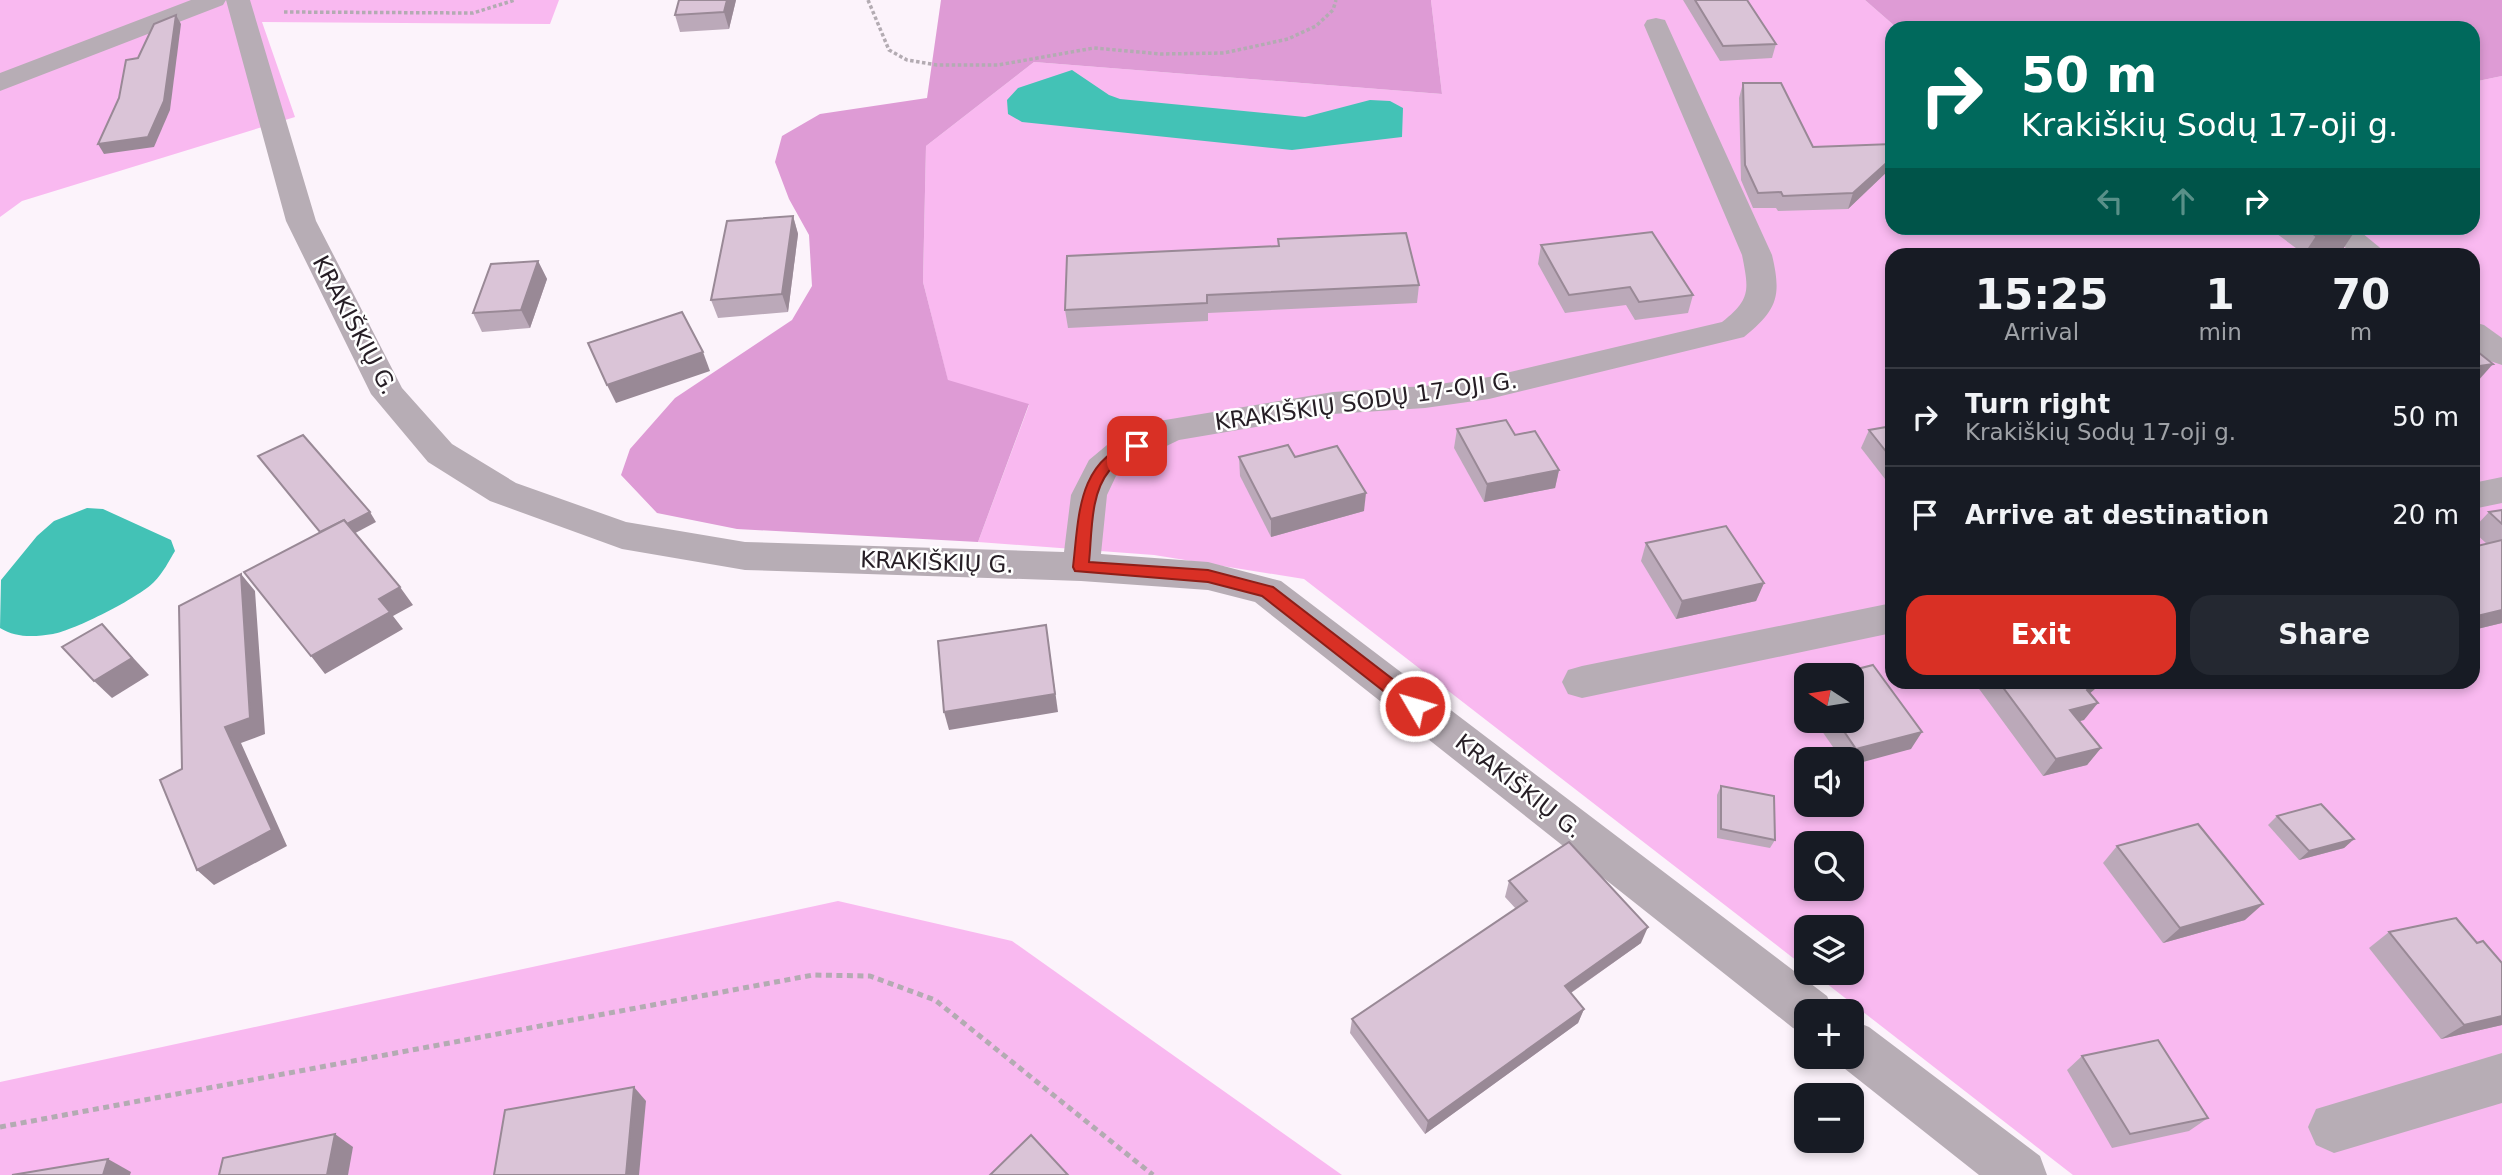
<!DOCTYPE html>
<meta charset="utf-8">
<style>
:root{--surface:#171b24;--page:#242831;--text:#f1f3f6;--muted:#9ea1a6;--line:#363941;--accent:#d93025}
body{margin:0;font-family:"DejaVu Sans",sans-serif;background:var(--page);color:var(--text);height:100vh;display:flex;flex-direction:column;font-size:26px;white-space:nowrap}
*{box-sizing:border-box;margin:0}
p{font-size:23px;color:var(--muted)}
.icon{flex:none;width:38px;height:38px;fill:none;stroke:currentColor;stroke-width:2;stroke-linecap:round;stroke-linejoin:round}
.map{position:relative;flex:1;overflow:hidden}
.side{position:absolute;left:1885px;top:248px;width:595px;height:441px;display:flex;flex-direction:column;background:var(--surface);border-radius:21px;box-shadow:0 4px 10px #0003}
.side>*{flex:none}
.banner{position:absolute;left:1885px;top:21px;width:595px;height:214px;border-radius:21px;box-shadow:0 4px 10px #0003;background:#00695c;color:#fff;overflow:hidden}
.needle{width:46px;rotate:282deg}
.controls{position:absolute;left:1794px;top:663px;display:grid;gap:14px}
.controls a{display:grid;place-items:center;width:70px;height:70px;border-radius:14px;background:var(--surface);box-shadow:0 4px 10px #0003;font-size:35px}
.pin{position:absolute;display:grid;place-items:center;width:60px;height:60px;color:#fff;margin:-30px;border-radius:14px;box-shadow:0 4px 10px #0006}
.me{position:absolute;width:77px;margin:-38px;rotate:308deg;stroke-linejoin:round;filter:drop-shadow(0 0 5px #0008)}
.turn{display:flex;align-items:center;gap:24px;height:147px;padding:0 21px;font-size:32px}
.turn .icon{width:91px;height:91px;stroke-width:2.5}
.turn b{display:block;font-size:49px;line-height:60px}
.lanes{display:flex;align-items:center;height:66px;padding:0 21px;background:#0003;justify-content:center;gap:35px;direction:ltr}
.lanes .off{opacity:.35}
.eta{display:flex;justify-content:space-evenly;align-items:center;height:119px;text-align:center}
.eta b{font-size:42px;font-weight:700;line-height:49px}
.button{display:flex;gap:14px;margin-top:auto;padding:14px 21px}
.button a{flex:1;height:80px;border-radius:21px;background:var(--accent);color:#fff;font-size:28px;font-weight:700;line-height:80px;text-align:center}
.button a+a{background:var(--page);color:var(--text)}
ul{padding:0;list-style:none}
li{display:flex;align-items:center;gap:21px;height:98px;padding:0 21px;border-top:2px solid var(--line)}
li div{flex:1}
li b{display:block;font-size:26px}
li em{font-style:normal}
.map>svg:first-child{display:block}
.green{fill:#f9b9f0;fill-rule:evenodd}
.forest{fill:#de9bd5}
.water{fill:#43c2b6}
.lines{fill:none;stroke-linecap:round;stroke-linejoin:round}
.path-far1{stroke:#b3abb2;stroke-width:3.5;stroke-dasharray:3.5 2.5;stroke-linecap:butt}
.path{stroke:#b3abb2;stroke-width:5;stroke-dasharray:6 4.5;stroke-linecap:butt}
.minor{fill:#b7adb5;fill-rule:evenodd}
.wall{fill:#bba9b9}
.shaded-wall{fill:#998996}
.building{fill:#dac4d7;stroke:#998996;stroke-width:2}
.route{fill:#d93025;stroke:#8d1f18;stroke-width:2}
.labels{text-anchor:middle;stroke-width:5;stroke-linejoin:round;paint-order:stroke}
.street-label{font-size:23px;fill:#261e25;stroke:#fff}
</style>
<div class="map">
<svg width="2502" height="1175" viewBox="0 0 2502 1175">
<rect width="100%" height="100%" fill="#fcf3fb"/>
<g class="green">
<polygon points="0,0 559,0 550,24 262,22 295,117 22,201 0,217"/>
<path d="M 1431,0 L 1865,0 L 1897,28 L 1892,28 L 1892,228 L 2473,228 L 2473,82 L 2502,76 L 2502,1175 L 2073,1175 L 1813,973 L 1852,973 L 1852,928 L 1806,928 L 1806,968 L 1304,579 L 1154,555 L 978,542 L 1029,405 L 948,381 L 923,282 L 926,146 L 1034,62 L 1442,94 ZM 1892,256 L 2473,256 L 2473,682 L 1892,682 ZM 1806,676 L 1852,676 L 1852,721 L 1806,721 ZM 1806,760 L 1852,760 L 1852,805 L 1806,805 ZM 1806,844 L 1852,844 L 1852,889 L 1806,889 Z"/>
<polygon points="838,901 1012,941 1342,1175 0,1175 0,1082"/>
</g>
<g class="forest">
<polygon points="941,0 1431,0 1442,94 1034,62 926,146 923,282 948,380 1029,404 978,542 737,529 657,513 621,475 630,449 675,398 792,320 812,286 809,235 789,199 775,162 782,136 820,114 927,98"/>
<polygon points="1865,0 2502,0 2502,76 2473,82 2473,28 1897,28"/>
</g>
<g class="water">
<polygon points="1072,70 1109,95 1120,99 1305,117 1370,100 1390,101 1403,108 1402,137 1292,150 1022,122 1008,114 1007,100 1018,88"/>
<path d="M 87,508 L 103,509 L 171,540 L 175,551 C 169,561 163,573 154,582 C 138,598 75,630 53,634 C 34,637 16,638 0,628 L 1,580 L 37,536 L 54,521 Z"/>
</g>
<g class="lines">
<g class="path-far1">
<polyline points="868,0 889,50 907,60 937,65 998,65 1094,48 1161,54 1224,53 1288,39 1316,26 1333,10 1336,0"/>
<polyline points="284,12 473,13 515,0"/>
</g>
<polyline class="path" points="0,1127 813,975 870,976 935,1000 1153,1175"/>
<g class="minor">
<path d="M 191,0 L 250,0 L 316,221 L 402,388 L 452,444 L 516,483 L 626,522 L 745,542 L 1064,552 L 1071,495 L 1089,460 L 1107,445 L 1159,421 L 1333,392 L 1425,386 L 1489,377 L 1722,322 C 1751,299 1749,290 1742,255 L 1644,25 L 1647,20 L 1656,18 L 1665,20 L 1772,255 C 1782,297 1777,310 1744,337 L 1489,399 L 1425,408 L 1333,414 L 1179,440 L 1131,463 L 1116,476 L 1107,495 L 1101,554 L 1208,562 L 1281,581 L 1827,996 L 1834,1012 L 1806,1012 L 1806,1034 L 1793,1028 L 1255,602 L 1208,590 L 1081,581 L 745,570 L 622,549 L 490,501 L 428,462 L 371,394 L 286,221 L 226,0 L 223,5 L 0,91 L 0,73 Z"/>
<polygon points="2323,228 2356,228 2390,256 2355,256"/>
<polygon points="2473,322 2484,325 2502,338 2502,365 2490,361 2473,348"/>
<polygon points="2502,477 2502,503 2473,509 2473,483"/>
<polygon points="1892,603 1892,633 1582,698 1568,694 1562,682 1568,670 1582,666"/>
<polygon points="1852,1020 1869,1027 2040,1156 2047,1175 1979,1175 1835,1061 1833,1057 1852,1057"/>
<polygon points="2502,1053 2502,1103 2334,1153 2316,1145 2308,1127 2316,1109"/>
</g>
</g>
<g class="wall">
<polygon points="679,0 736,0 729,29 680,32 675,15"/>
<polygon points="1683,0 1747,0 1776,44 1772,58 1720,61"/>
<polygon points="1743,83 1813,147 1892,144 1892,167 1848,209 1778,211 1776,208 1753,208 1741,180 1739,98"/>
<polygon points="793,216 798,234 788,312 718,318 711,300"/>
<polygon points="2269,228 2352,228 2355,231 2343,249 2304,254"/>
<polygon points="1278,239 1419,285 1417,303 1208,313 1208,321 1068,328 1065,310 1278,246"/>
<polygon points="1541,245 1693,295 1688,313 1635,320 1626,305 1565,313 1538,264"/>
<polygon points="538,261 547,279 530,328 482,332 473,313"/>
<polygon points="1892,426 1892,488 1861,448 1869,430"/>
<polygon points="1457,429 1515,435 1559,470 1555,488 1484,502 1454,448"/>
<polygon points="1239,457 1295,457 1364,511 1271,537 1240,476"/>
<polygon points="2502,510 2502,623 2473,630 2487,544 2473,531 2473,529 2489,512"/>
<polygon points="1646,543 1764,583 1756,601 1676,619 1641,561"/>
<polygon points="1974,682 2103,682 2090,693 2084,720 2079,721 2101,748 2087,765 2043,776"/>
<polygon points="1806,686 1806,707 1800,698"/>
<polygon points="1815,721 1852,721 1911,749 1852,760 1842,760"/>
<polygon points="1721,786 1775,840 1770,848 1717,838 1717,795"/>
<polygon points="2277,816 2354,839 2344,848 2299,860 2268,825"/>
<polygon points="2117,846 2245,920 2163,943 2103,863"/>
<polygon points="1509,881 1641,943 1571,993 1584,1009 1578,1023 1425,1134 1350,1033 1352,1019 1516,909 1505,897"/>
<polygon points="2389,932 2477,943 2502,963 2502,1025 2441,1039 2369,948"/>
<polygon points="2082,1056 2208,1118 2189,1131 2112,1148 2067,1070"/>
</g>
<g class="shaded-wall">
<polygon points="727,0 736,0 729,29 724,12"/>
<polygon points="176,15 181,24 170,110 154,147 104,154 98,144"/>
<polygon points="1892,158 1892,167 1848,209 1853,193"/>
<polygon points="793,216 798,234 788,312 782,294"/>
<polygon points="2355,231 2343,249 2304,254 2316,236"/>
<polygon points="538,261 547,279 530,328 521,310"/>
<polygon points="703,352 710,371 616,403 607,385"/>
<polygon points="2493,364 2477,382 2473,383 2473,367"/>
<polygon points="1559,470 1555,488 1484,502 1487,484"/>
<polygon points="1366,493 1364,511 1271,537 1271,519"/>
<polygon points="370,512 376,522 331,546 324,536"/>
<polygon points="241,574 255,591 265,734 241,743 287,846 214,885 197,870"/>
<polygon points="1764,583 1756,601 1676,619 1682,601"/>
<polygon points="400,587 413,605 393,616 403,629 325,674 311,656 379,599"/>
<polygon points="2502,610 2502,623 2473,630 2473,617"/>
<polygon points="102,624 149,675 112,698 94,681"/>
<polygon points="1046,625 1058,712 949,730 944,712"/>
<polygon points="2095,682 2103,682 2074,707 2087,690"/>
<polygon points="2098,703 2084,720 2057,727 2070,710"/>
<polygon points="1922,732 1911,749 1852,765 1852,760 1851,760 1856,749"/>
<polygon points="2101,748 2087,765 2043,776 2056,759"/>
<polygon points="2354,839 2344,848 2299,860 2309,851"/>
<polygon points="2263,904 2245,920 2163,943 2180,928"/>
<polygon points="1648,927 1641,943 1559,1001 1565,986"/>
<polygon points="1584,1009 1578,1023 1425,1134 1428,1121"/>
<polygon points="2502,1016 2502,1025 2441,1039 2464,1025"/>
<polygon points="634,1087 646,1101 639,1175 626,1175"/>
<polygon points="335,1134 353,1147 348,1175 327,1175"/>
<polygon points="108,1159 131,1172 130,1175 103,1175"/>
</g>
<g class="building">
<polygon points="679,0 727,0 724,12 675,15"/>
<polygon points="1695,0 1747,0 1776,44 1723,46"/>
<polygon points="176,15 164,101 148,137 98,144 119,98 126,60 138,58 154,24"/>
<polygon points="1743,83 1781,83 1813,147 1892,144 1892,158 1853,193 1783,196 1781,192 1758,193 1745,165"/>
<polygon points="793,216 782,294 711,300 727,221"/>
<polygon points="2305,228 2352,228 2355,231 2316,236"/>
<polygon points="1652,232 1693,295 1639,302 1630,287 1569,295 1541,245"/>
<polygon points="1406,233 1419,285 1207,295 1207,303 1065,310 1067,256 1279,246 1278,239"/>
<polygon points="538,261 521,310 473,313 491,264"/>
<polygon points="682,312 703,352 607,385 588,343"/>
<polygon points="2473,348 2493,364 2473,367"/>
<polygon points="1506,420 1515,435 1535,431 1559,470 1487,484 1457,429"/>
<polygon points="1892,426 1892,459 1869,430"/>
<polygon points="303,435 370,512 347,524 344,520 320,532 258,456"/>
<polygon points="1288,445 1295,457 1337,446 1366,493 1271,519 1239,457"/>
<polygon points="2502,510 2502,524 2489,512"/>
<polygon points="344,520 400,587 379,599 390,612 311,656 244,572"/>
<polygon points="1726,526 1764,583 1682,601 1646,543"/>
<polygon points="2502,540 2502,610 2473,617 2473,547"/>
<polygon points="241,574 250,718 225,727 272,830 197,870 160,780 182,769 179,606"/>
<polygon points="102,624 132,658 94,681 62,647"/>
<polygon points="1046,625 1055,694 944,712 938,641"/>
<polygon points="1873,665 1922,732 1856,749 1837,721 1852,721 1852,676 1830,676"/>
<polygon points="1999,682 2095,682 2087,690 2098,703 2070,710 2101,748 2056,759"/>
<polygon points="1721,786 1774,796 1775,840 1721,829"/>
<polygon points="2321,804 2354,839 2309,851 2277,816"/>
<polygon points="2198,824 2263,904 2180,928 2117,846"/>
<polygon points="1569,842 1648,927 1565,986 1584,1009 1428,1121 1352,1019 1527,901 1509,881"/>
<polygon points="2456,918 2477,943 2483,941 2502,963 2502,1016 2464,1025 2389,932"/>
<polygon points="2158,1040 2208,1118 2130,1134 2082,1056"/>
<polygon points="634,1087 626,1175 494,1175 505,1110"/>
<polygon points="335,1134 327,1175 219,1175 223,1158"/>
<polygon points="1031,1135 1068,1175 990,1175"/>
<polygon points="108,1159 103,1175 12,1175"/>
</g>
<path class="route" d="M 1137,441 L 1144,446 C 1135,456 1119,460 1109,471 C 1090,494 1092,534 1089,562 L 1208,570 L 1273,587 L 1421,701 L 1424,706 L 1421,711 L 1409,711 L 1262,596 L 1208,582 L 1075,571 L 1073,567 C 1079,516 1077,458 1137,441 Z"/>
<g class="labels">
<g class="street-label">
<text transform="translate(355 325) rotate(62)" y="8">KRAKIŠKIŲ G.</text>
<text transform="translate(1366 401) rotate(-8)" y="8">KRAKIŠKIŲ SODŲ 17-OJI G.</text>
<text transform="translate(937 562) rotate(2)" y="8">KRAKIŠKIŲ G.</text>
<text transform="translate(1519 786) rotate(38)" y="8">KRAKIŠKIŲ G.</text>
</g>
</g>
</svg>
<div class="controls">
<a><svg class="needle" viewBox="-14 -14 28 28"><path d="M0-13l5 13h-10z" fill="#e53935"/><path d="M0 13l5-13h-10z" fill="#9ea1a6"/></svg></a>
<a><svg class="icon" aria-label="sound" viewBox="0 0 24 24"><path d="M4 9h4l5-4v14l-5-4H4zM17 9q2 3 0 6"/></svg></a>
<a><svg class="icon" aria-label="search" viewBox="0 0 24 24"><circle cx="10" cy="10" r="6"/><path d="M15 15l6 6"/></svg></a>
<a><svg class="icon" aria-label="layers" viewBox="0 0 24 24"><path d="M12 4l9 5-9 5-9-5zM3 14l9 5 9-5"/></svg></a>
<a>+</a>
<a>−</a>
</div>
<div class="pin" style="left:1137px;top:446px;background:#d93025"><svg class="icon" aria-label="arrive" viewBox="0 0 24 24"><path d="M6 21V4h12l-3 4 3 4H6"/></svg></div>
<svg class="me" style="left:1415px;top:706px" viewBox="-20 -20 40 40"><circle r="17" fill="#d93025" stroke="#fff" stroke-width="3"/><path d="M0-11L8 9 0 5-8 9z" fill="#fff"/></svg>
<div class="banner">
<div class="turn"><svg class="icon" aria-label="right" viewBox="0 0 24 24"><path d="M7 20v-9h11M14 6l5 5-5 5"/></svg><div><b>50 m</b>Krakiškių Sodų 17-oji g.</div></div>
<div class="lanes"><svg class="icon off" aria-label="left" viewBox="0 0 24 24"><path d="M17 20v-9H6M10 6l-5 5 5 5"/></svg><svg class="icon off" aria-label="ahead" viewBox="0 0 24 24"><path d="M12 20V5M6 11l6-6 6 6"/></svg><svg class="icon" aria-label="right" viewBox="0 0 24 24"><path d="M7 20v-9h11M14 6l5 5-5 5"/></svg></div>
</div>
<section class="side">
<div class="eta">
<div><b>15:25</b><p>Arrival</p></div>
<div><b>1</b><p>min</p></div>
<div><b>70</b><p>m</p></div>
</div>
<ul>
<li><svg class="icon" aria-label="right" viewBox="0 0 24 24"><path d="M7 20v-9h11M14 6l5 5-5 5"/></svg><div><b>Turn right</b><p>Krakiškių Sodų 17-oji g.</p></div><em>50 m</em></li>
<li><svg class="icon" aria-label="arrive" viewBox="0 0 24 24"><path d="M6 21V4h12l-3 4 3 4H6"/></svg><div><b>Arrive at destination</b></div><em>20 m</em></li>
</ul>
<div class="button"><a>Exit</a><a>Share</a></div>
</section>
</div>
